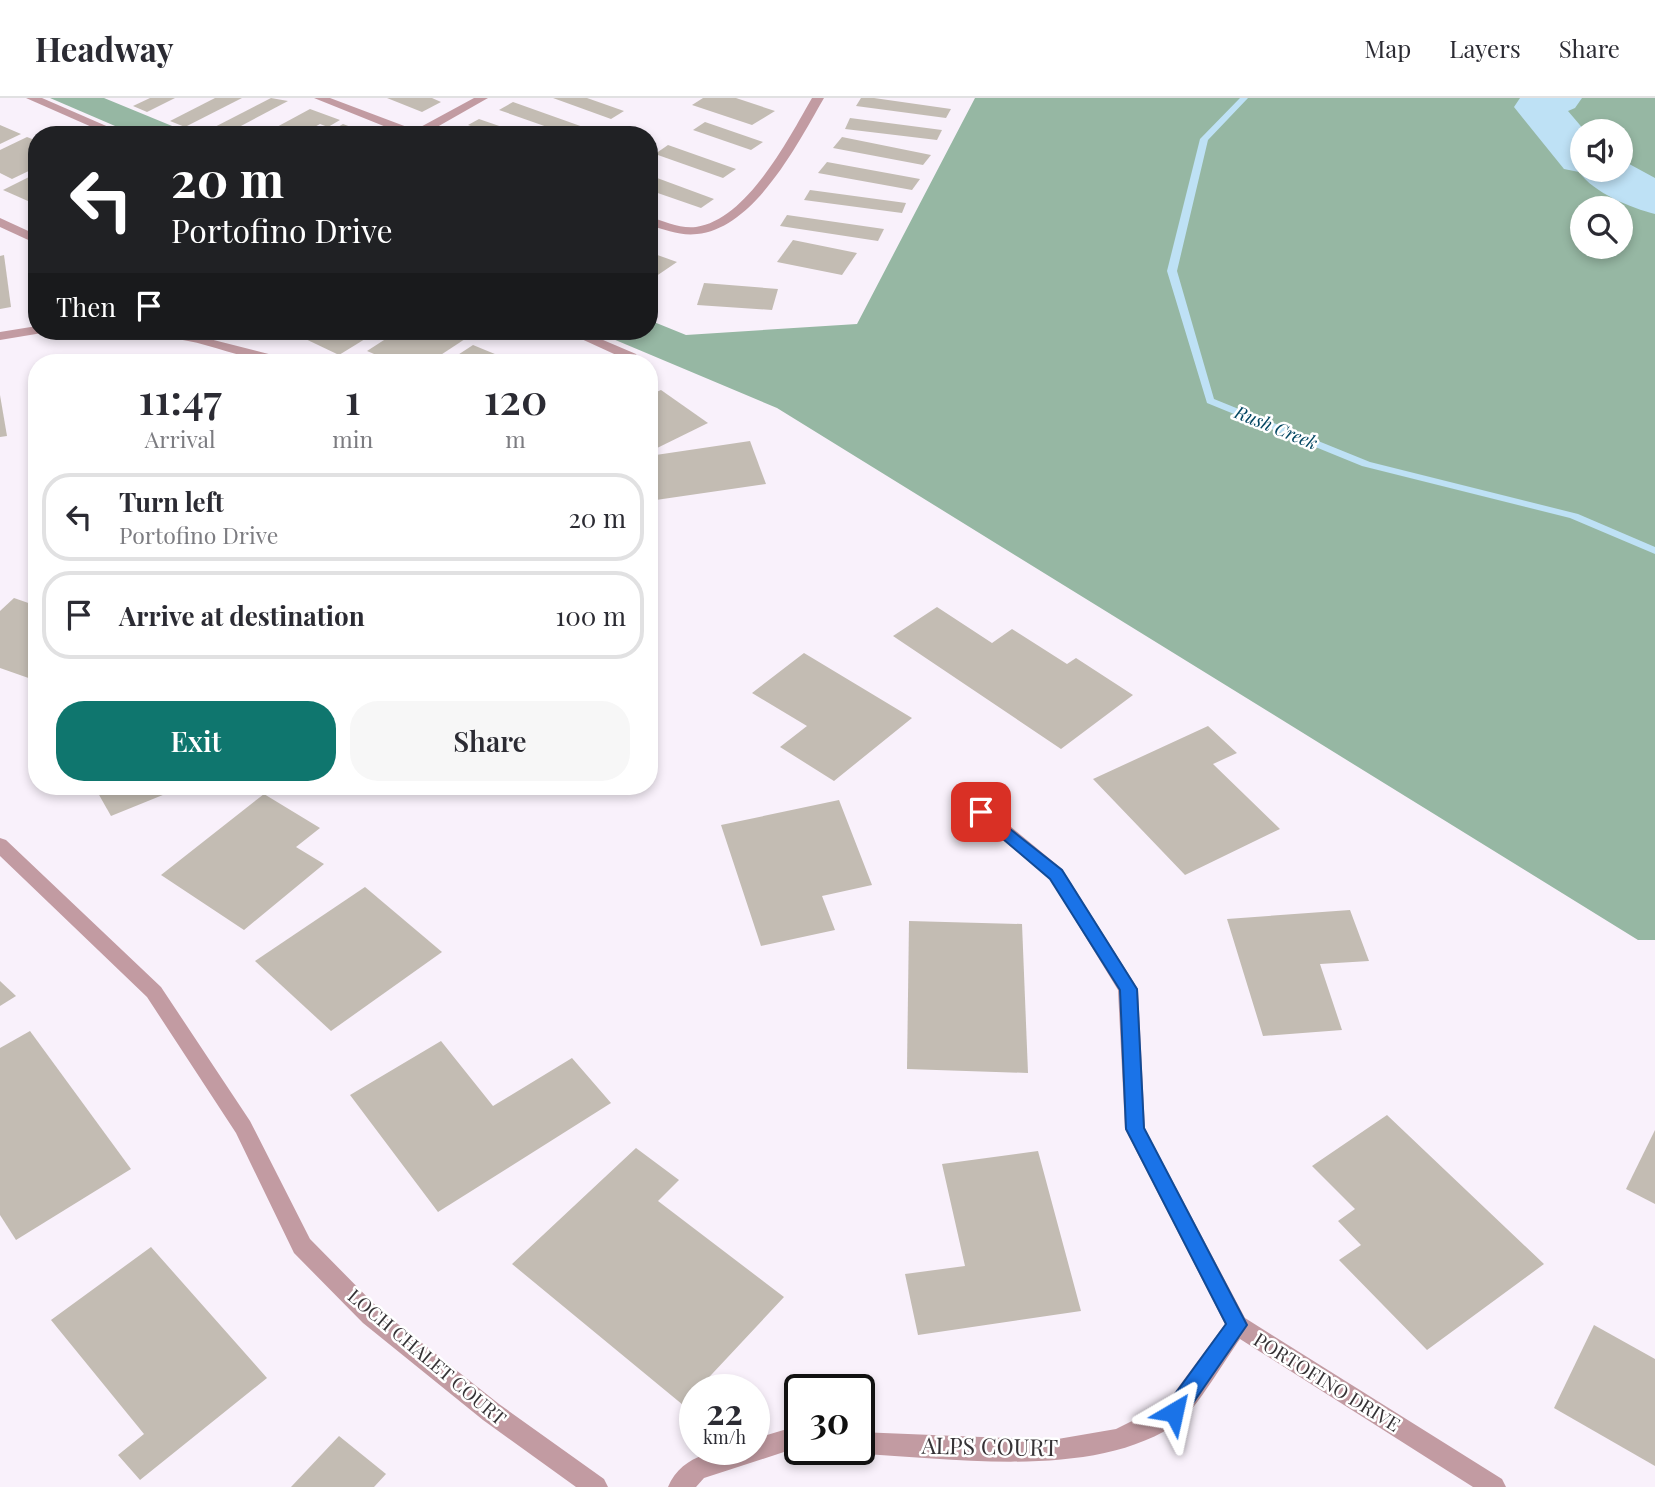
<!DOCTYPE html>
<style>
:root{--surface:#fff;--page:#f7f7f7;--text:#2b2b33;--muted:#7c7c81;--line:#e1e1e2;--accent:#0f766e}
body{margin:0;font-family:"Playfair Display",serif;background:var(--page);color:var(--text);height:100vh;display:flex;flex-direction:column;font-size:26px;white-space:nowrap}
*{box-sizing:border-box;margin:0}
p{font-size:23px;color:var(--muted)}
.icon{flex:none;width:38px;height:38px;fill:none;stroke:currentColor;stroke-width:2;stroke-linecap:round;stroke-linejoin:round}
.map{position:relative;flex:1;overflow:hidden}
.sheet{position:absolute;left:28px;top:256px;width:630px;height:441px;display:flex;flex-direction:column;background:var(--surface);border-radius:28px;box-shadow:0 4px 10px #0003}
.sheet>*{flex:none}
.hud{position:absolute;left:28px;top:28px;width:630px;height:214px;border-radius:28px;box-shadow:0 4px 10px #0003;background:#202124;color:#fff;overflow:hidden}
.buttons{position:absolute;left:1570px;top:21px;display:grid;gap:14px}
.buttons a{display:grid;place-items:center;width:63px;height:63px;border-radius:50%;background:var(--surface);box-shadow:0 4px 10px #0003;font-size:35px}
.speed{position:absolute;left:679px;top:1276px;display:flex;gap:14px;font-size:35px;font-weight:700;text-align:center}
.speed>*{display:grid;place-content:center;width:91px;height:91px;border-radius:50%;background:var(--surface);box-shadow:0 4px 10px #0003;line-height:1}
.speed small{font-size:18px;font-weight:400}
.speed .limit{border:4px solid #111;border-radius:10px;background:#fff;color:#111}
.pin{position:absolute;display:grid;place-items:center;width:60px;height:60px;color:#fff;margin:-30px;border-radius:14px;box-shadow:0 4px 10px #0006}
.me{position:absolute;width:77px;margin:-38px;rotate:36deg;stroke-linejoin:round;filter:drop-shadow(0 0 5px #0008)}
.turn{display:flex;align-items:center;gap:24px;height:147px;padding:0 28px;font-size:32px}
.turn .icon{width:91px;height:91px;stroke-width:2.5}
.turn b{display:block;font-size:49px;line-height:60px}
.then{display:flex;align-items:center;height:66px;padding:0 28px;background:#0003;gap:14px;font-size:26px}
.eta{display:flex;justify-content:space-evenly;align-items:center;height:119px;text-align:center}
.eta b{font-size:42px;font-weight:600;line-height:49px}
.primary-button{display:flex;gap:14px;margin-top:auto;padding:14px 28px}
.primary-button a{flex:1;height:80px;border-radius:28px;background:var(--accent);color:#fff;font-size:28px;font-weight:600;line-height:80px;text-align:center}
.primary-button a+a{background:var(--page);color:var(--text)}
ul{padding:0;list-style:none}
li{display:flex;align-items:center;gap:21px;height:88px;margin:0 14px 10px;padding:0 14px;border:4px solid var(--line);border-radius:28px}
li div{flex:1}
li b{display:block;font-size:26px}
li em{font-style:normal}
header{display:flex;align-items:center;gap:42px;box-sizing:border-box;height:98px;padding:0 35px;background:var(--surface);border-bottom:2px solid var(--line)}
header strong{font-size:33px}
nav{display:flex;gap:38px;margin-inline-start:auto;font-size:24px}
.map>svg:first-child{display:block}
.forest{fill:#96b7a3;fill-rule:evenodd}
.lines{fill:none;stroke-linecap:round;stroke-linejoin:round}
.stream{fill:#bee1f5;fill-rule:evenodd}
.river{fill:#bee1f5;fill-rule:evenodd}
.building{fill:#c3bcb3}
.service{fill:#c29ba2;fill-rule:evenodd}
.minor{fill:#c29ba2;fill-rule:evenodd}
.route{fill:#1a73e8;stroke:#114b97;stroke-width:2}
.labels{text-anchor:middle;stroke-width:5;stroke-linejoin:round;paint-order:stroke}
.far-water-label{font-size:18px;font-style:italic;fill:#044763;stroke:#fff}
.street-label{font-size:19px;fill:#363336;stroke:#fff}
.near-street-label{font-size:23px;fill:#363336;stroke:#fff}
</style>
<header>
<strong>Headway</strong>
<nav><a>Map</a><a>Layers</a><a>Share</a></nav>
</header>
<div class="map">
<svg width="1655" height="1389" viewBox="0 0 1655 1389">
<rect width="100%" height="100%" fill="#f9f1fb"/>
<g class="forest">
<polygon points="50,0 104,0 194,37 136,37"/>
<path d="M 975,0 L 1655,0 L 1655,842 L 1638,842 L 777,310 L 594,233 L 649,233 L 649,222 L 686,237 L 857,226 ZM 1582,33 L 1620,33 L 1620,72 L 1582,72 ZM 1582,110 L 1620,110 L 1620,149 L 1582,149 Z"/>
</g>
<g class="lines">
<polygon class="stream" points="1240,0 1248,0 1208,42 1177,173 1214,301 1370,364 1578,416 1655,449 1655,456 1570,420 1362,368 1207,305 1167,173 1200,41"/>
<path class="river" d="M 1520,0 L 1582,0 L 1575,10 L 1568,13 L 1585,33 L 1582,33 L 1582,72 L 1620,72 L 1620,61 L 1655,80 L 1655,116 C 1631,110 1594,95 1579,74 L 1564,71 L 1514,9 Z"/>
</g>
<g class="building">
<polygon points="150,0 175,0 147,14 133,8"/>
<polygon points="215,0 242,0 185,29 170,23"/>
<polygon points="271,0 288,3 224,37 203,35"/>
<polygon points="387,0 432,0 441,4 422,14"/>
<polygon points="553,0 587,0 624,13 611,21"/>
<polygon points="703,0 736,0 775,13 752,27 692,7"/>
<polygon points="861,0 874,0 951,11 946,20 856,8"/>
<polygon points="513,4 586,30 570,37 499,12"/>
<polygon points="310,11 340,22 328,29 320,26 300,37 262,37"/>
<polygon points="850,20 942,32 937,42 845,31"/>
<polygon points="479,21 522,36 522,37 495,37 468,27"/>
<polygon points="705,24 763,44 751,52 693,32"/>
<polygon points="343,26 356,31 346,37 324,37"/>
<polygon points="0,27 21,36 0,46"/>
<polygon points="27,39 37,43 37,69 12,81 0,75 0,52"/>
<polygon points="842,39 931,57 923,67 833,50"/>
<polygon points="668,47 736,71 723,80 655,56"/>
<polygon points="827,64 920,81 912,92 818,75"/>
<polygon points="37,75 37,107 3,92"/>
<polygon points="649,77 714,101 701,110 649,92"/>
<polygon points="810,92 906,105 902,115 804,102"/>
<polygon points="787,117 884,131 878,143 780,128"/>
<polygon points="793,142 857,155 842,177 777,164"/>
<polygon points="649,154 677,164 649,183"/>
<polygon points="4,157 11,209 0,211 0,158"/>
<polygon points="704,185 778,191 772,212 697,207"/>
<polygon points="301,233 378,233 339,257 295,236"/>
<polygon points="398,233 445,233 465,241 430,264 393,264 367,253"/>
<polygon points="473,247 514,264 447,264"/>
<polygon points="661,292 708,325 649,354 649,297"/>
<polygon points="0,297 7,338 0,339"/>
<polygon points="750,343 766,386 649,403 649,358"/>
<polygon points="14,500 37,508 37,583 0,570 0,513"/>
<polygon points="937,509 992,545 1012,531 1067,566 1076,560 1133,597 1061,651 893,538"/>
<polygon points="804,555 912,620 834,683 780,649 807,628 752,595"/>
<polygon points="1208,628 1237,655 1213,666 1280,731 1185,777 1093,681"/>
<polygon points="94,688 185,688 111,718"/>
<polygon points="264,696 320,730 296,749 324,766 244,832 161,777"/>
<polygon points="839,702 872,787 822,798 835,832 761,848 721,727"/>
<polygon points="365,789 442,854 331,933 255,863"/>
<polygon points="1350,812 1369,863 1320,866 1342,932 1263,938 1227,821"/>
<polygon points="909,823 1022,826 1028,975 907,971"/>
<polygon points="0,883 16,898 0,908"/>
<polygon points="30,933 131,1071 16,1142 0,1117 0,950"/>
<polygon points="441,943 493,1008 572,960 611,1005 438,1114 350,997"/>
<polygon points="1387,1017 1544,1166 1427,1252 1339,1162 1361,1147 1338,1123 1355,1111 1312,1068"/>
<polygon points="1655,1032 1655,1106 1626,1091"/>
<polygon points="636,1050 679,1082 658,1103 784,1199 683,1307 512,1166"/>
<polygon points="1038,1053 1081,1213 918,1237 905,1176 965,1168 942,1066"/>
<polygon points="151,1149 267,1280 140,1382 118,1357 144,1336 51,1222"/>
<polygon points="1594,1227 1655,1261 1655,1368 1554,1310"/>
<polygon points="339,1338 386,1376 374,1389 291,1389"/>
</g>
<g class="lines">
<g class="service">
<polygon points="26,0 42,0 127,37 110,37"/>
<polygon points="564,233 582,233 636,256 639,264 625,264 625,261"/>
</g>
<g class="minor">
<polygon points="314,0 330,0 415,32 474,0 488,0 423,37 406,37"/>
<path d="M 812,0 L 824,0 C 798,45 755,130 697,136 C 681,138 665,132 649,127 L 649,119 C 664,123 680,131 696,129 C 747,122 789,40 812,0 Z"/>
<polygon points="0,120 37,137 37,146 0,129"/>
<polygon points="37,228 37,233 43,233 42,235 0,242 0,234"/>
<path d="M 134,233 L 182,234 L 288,261 L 290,264 C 251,266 215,246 177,241 C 164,240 144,241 134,233 Z"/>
<path d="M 981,708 L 987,709 L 1062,771 L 1138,891 L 1145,1031 L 1245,1220 L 1502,1381 L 1506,1389 L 1473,1389 L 1240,1241 C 1228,1258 1194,1313 1181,1323 C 1096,1383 958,1360 859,1356 L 851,1353 L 859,1351 L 859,1334 L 1052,1342 L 1116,1331 L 1166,1306 L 1225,1226 L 1125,1031 L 1118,892 L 1050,781 L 975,719 L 972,714 Z"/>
<polygon points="0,740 6,742 161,889 250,1023 310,1141 379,1211 499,1306 604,1381 608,1389 576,1389 483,1322 363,1225 294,1155 236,1035 147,899 0,758"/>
<path d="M 787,1331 L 800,1332 L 800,1351 L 808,1351 L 800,1354 L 787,1353 L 704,1380 L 696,1389 L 668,1389 C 683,1354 721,1351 754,1351 L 754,1341 Z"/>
</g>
</g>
<polygon class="route" points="981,708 1062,772 1137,891 1144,1030 1247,1227 1182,1321 1174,1324 1167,1321 1164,1314 1167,1307 1226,1226 1126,1031 1120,892 1050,781 976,718 973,714"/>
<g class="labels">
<g class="far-water-label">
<text transform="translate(1276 330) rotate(22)" y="6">Rush Creek</text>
</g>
<g class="street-label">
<text transform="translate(427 1259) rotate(40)" y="7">LOCH CHALET COURT</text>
<text transform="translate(1327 1284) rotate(32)" y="7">PORTOFINO DRIVE</text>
</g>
<g class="near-street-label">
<text transform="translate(990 1349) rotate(1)" y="8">ALPS COURT</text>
</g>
</g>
</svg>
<div class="buttons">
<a><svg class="icon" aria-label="sound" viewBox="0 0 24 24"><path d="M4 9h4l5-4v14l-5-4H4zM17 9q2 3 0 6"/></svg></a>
<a><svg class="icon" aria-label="search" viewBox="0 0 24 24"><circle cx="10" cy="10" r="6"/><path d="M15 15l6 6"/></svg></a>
</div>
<div class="speed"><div>22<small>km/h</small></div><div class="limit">30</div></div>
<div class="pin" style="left:981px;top:714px;background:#d93025"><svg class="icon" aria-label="arrive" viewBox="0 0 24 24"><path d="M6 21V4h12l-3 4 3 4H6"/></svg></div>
<svg class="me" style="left:1174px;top:1314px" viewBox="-20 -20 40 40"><path d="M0-17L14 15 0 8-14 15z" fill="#1a73e8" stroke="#fff" stroke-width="4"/></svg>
<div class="hud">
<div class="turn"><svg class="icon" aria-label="left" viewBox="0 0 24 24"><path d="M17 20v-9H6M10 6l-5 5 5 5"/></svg><div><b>20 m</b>Portofino Drive</div></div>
<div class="then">Then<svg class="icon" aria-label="arrive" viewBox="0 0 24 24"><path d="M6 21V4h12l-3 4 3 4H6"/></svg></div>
</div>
<section class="sheet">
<div class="eta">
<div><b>11:47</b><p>Arrival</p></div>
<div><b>1</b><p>min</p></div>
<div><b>120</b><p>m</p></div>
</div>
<ul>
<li><svg class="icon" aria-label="left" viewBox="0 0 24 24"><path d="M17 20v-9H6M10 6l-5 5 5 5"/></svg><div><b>Turn left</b><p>Portofino Drive</p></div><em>20 m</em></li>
<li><svg class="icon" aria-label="arrive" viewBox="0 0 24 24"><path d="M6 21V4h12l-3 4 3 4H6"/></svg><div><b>Arrive at destination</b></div><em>100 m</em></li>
</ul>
<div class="primary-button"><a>Exit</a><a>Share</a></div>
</section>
</div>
